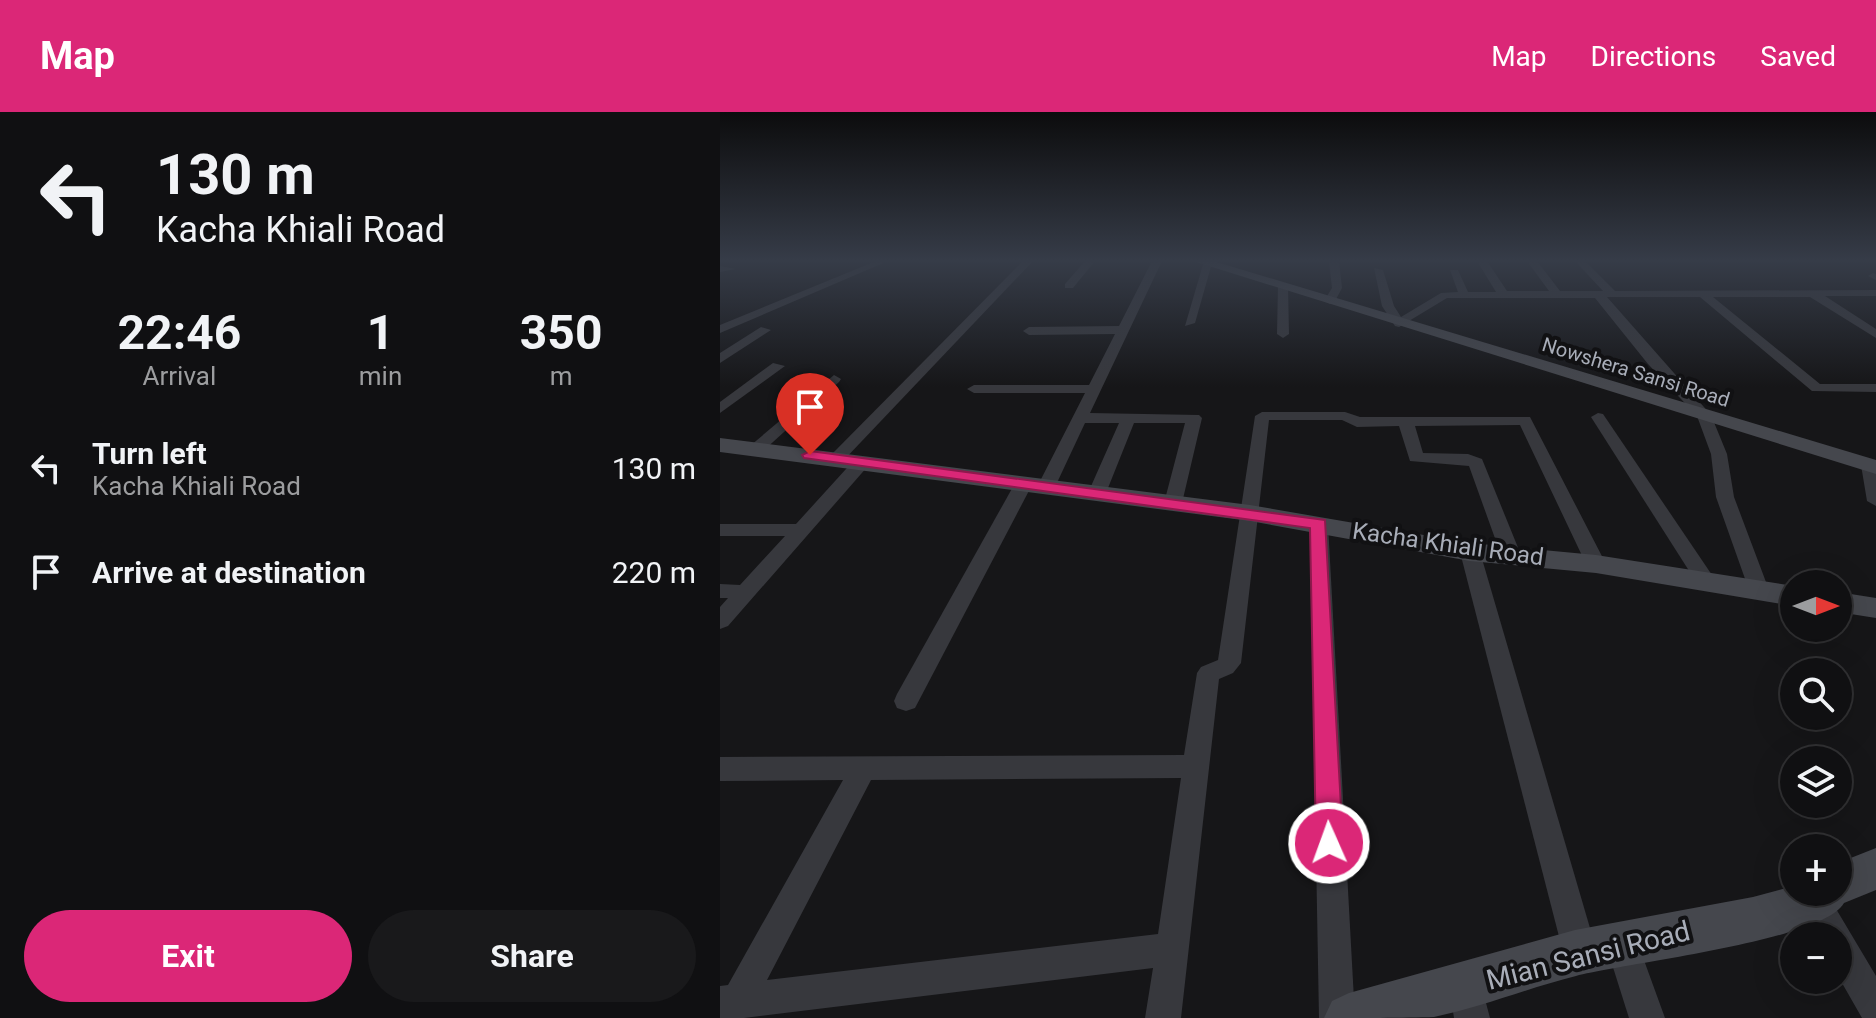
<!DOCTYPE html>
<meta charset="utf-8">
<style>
:root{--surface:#101012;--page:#19191b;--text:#f1f3f6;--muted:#9c9d9f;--line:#303032;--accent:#db2777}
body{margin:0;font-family:Roboto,sans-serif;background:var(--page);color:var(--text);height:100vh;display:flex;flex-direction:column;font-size:30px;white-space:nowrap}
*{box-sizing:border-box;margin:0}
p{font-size:26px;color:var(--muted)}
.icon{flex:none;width:44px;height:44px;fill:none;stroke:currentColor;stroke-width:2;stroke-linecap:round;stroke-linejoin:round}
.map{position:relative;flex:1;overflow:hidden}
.drawer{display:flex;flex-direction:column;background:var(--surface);width:720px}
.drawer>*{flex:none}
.banner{background:#101012;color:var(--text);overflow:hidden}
.needle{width:52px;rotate:90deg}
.controls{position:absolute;left:1060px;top:458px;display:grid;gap:16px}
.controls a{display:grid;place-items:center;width:72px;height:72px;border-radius:50%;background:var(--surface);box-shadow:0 8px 32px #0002,0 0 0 2px var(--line);font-size:40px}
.pin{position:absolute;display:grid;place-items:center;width:68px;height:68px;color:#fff;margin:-82px -34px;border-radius:50% 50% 50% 0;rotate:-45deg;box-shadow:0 0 8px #0007}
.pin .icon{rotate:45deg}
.me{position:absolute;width:88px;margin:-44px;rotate:358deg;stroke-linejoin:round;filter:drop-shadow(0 0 6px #0008)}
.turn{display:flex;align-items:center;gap:28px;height:168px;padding:0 24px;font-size:36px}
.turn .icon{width:104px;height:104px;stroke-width:2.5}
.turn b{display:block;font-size:56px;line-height:68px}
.eta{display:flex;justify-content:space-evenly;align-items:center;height:136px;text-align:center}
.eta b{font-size:48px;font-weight:700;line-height:56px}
.button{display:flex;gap:16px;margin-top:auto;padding:16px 24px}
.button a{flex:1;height:92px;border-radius:48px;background:var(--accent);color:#fff;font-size:32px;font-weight:700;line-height:92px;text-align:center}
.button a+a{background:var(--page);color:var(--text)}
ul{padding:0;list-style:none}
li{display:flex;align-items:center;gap:24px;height:104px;padding:0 24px}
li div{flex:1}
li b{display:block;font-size:30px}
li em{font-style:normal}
header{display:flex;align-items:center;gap:48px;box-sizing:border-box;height:112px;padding:0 40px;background:var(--accent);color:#fff}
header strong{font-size:38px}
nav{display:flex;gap:44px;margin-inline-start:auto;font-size:28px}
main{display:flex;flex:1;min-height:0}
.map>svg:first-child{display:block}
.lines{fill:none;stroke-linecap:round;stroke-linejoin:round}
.street{fill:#37383d;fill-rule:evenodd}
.secondary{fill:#45474d;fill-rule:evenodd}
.route{fill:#db2777;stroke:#8e194d;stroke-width:2}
.labels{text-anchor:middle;stroke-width:8;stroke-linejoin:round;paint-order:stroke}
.far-street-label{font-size:20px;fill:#a8adb8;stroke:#111113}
.street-label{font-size:24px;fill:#a8adb8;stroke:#111113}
.near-street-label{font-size:28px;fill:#a8adb8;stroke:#111113}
</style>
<header>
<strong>Map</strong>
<nav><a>Map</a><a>Directions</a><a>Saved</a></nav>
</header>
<main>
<section class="drawer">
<div class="banner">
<div class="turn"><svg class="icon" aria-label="left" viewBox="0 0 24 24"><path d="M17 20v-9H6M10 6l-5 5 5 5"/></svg><div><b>130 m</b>Kacha Khiali Road</div></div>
</div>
<div class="eta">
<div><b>22:46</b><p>Arrival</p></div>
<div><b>1</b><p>min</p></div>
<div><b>350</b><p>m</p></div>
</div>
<ul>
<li><svg class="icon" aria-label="left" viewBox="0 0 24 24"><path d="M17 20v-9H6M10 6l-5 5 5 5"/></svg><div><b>Turn left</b><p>Kacha Khiali Road</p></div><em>130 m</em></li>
<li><svg class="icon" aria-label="arrive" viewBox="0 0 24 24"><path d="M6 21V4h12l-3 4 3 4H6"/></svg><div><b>Arrive at destination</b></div><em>220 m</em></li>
</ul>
<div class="button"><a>Exit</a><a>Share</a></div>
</section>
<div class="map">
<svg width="1156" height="906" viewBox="0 0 1156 906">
<rect width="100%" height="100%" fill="#161618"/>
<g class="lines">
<g class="street">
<polygon points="156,149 168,149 0,221 0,213"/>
<polygon points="303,149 313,149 122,350 110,350 108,347 110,344"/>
<polygon points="365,149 375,149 353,176 345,176 345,172"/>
<polygon points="432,149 442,149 370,301 479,303 482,306 462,391 453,396 444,391 465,311 414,311 386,381 377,386 368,381 399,311 365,311 335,375 326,380 320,379 317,375 365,281 254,281 247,277 254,273 369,273 395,222 309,223 303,219 309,215 399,214"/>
<polygon points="484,149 492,151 475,211 465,214"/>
<polygon points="609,149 619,149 622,176 614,191 610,192 604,189 612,176"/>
<polygon points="757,149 767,149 787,179 829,179 807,149 817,149 840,179 883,179 855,149 865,149 895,179 1156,178 1156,184 1105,184 1156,217 1156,226 1090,185 993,185 1100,272 1156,272 1156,280 1092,279 980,185 887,185 991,303 1007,342 1014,385 1049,478 1046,483 1032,483 1029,478 996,385 991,342 977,304 928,252 875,186 727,186 679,215 675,214 662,194 654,156 663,158 674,194 681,205 721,181 738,180 730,158 738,158 748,180 776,180"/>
<polygon points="0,154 16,157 0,160"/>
<polygon points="1153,161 1156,162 1156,168 1148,164"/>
<polygon points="563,171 568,174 569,222 563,226 557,222 558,174"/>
<polygon points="41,215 51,218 0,251 0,241"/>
<polygon points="53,251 65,254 0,301 0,290"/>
<polygon points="114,263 121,267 119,270 42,340 30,340 30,334"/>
<path d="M 542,300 L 625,300 L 640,305 L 810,305 L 886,452 L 876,458 L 866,452 L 800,313 L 695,314 L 703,341 L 748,342 L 762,347 L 801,443 L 791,449 L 781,443 L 749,354 L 690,349 L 679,314 L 637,315 L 622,308 L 549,308 L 521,551 L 513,561 L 499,567 L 461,906 L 425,906 L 433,856 L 24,906 L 0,906 L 0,874 L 8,873 L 123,668 L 0,669 L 0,645 L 464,643 L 477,561 L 481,555 L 498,548 L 535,304 ZM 461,666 L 438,822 L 47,868 L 151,668 Z"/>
<polygon points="878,301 883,302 994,466 997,471 994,476 980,476 871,305"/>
<polygon points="142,345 148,346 150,350 148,354 8,514 0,517 0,495 8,486 0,486 0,472 20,473 65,424 0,424 0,412 76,412 136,346"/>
<polygon points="1149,348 1156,351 1156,394 1147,389 1141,353"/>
<polygon points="303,368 312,373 195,596 186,599 177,596 174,589 177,582 294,373"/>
<polygon points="599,406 608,412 635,906 599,906 590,412"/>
<polygon points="750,434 760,440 877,840 872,852 860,857 848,852 843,840 740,440"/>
<polygon points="1082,780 1106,780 1156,864 1156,906 1142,906 1118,864 1118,824 1096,824 1078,789"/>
<polygon points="901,814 913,818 945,906 909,906 885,830 889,818"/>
<polygon points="746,856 758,861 770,906 734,906 729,873 734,861"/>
</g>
<g class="secondary">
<polygon points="473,149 493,149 1156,348 1156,362"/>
<polygon points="0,326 530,393 750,431 876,443 1074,474 1074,494 876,461 750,449 530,409 0,340"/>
<polygon points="1118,480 1156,486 1156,506 1118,500"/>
<path d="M 1156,736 L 1156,778 L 1124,791 C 1103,829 905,851 856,864 C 808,876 762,895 714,905 C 686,906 635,906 604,906 L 612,889 L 629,881 L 855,818 L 1033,785 L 1074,774 L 1074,780 L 1118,780 L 1118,751 Z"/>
</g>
</g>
<linearGradient id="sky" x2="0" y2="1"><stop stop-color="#0c0c0d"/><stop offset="0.54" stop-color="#363c48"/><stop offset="1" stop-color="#363c48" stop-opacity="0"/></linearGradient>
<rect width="1156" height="275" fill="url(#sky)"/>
<polygon class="route" points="90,339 605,408 623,731 619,740 609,744 600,740 596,731 590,416 84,346 82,343"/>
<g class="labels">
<g class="far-street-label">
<text transform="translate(916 260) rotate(17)" y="7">Nowshera Sansi Road</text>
</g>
<g class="street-label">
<text transform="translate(728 432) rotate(8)" y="8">Kacha Khiali Road</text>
</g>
<g class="near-street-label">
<text transform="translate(868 843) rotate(-14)" y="10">Mian Sansi Road</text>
</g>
</g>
</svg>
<div class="controls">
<a><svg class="needle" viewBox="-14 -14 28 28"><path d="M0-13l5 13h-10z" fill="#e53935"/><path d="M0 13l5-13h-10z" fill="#9c9d9f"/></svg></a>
<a><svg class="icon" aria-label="search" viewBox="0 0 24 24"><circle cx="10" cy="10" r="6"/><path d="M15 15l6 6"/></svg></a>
<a><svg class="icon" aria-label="layers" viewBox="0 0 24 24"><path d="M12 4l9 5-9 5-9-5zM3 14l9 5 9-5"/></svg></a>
<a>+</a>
<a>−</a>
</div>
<div class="pin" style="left:90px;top:343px;background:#d93025"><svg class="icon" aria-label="arrive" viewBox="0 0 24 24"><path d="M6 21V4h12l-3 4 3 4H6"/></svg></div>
<svg class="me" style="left:609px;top:731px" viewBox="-20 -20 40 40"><circle r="17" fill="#db2777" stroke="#fff" stroke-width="3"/><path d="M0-11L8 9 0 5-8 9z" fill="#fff"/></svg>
</div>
</main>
